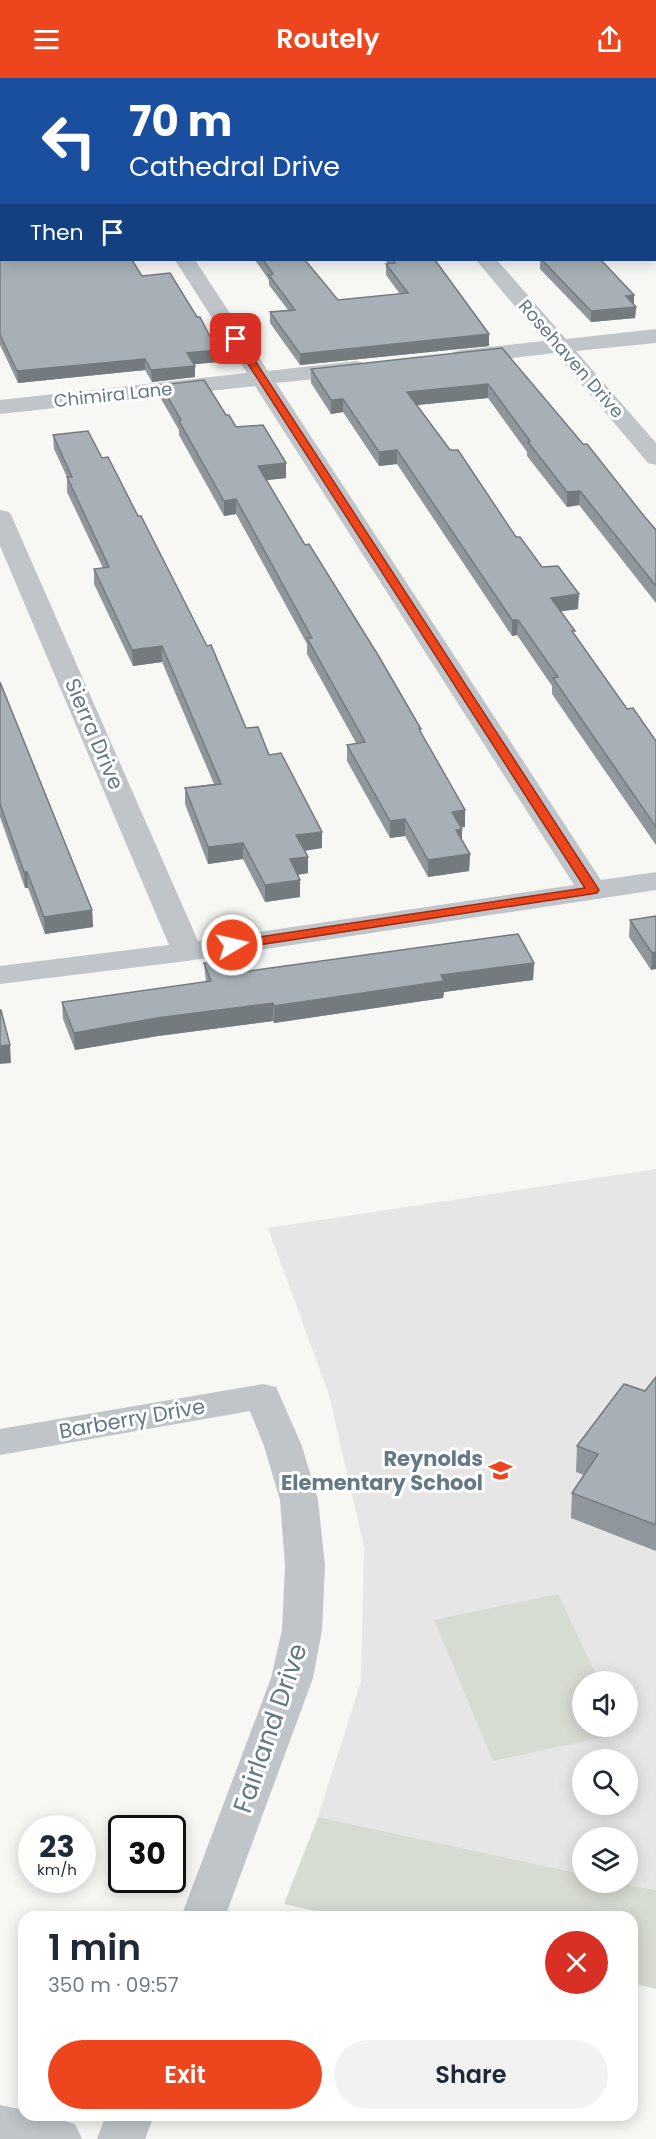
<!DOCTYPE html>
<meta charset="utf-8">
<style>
:root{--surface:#fff;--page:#f2f2f3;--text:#1f2937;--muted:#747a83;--accent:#ed461e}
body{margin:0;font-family:Poppins,sans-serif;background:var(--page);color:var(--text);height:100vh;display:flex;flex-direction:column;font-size:22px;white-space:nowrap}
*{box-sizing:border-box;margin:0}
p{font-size:20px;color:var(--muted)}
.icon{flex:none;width:33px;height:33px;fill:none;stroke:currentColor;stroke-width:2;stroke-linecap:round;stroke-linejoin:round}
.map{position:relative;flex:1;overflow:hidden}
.panel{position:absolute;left:18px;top:1833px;width:620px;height:210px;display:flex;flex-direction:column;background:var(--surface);border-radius:18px;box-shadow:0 3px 15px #0003}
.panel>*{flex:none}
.banner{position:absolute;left:0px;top:0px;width:657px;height:183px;box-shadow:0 3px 15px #0003;background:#1a4fa0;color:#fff;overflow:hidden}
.buttons{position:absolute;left:572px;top:1593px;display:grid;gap:12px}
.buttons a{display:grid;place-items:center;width:66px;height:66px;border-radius:50%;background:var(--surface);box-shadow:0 3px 15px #0003;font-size:30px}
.speed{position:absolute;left:18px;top:1737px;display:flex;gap:12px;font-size:30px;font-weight:700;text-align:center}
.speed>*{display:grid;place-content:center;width:78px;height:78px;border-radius:50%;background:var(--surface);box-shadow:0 3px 15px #0003;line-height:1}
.speed small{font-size:15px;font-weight:400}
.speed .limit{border:3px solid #111;border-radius:9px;background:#fff;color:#111}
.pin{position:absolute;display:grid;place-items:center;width:51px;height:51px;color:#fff;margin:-26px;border-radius:12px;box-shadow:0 3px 9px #0006}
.me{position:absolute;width:66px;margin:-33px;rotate:81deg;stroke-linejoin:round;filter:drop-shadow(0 0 4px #0008)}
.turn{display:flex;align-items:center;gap:21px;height:126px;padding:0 30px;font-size:27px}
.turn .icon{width:78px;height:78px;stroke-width:2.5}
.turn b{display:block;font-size:42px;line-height:51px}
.then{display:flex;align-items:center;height:57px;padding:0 30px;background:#0003;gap:12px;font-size:22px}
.round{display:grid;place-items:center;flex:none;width:63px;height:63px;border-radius:32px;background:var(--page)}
.overview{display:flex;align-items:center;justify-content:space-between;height:102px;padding:0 30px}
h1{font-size:36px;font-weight:600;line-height:45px}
.button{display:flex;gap:12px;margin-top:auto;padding:12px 30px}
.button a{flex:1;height:69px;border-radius:36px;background:var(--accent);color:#fff;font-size:24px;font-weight:600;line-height:69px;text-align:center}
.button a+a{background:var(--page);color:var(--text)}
header{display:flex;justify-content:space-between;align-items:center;height:78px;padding:0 30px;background:var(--accent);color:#fff;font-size:27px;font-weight:600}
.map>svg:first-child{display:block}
.built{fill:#e5e6e5;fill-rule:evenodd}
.green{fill:#d7dcd3}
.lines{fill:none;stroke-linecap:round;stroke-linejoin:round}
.street{fill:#c0c5c9;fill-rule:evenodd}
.wall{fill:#8f979d}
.shaded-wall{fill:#747b7f}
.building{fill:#a6b0b6;stroke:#747b7f;stroke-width:1.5}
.route{fill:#ed461e;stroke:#9a2e14;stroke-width:1.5}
.labels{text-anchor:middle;stroke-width:6;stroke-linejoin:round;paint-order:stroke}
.far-street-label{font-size:18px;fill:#647987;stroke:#fff}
.street-label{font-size:21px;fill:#647987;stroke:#fff}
.poi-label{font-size:21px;font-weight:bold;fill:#647987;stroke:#fff;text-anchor:end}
.near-street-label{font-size:26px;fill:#647987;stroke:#fff}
</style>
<header><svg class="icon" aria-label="menu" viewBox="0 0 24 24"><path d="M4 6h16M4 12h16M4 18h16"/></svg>Routely<svg class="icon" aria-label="share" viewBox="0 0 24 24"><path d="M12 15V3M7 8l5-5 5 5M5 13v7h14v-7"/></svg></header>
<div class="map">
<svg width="656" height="2061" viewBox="0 0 656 2061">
<rect width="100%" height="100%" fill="#f7f7f4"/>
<path class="built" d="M 656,1091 L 656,1812 L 620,1805 L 627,1804 L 627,1760 L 582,1760 L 582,1796 L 318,1739 L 361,1603 L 364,1469 L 329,1317 L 268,1150 ZM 582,1604 L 627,1604 L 627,1648 L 582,1648 ZM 582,1682 L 627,1682 L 627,1726 L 582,1726 Z"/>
<g class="green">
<polygon points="558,1516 599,1603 582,1604 582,1648 620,1649 623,1655 493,1683 434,1542"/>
<polygon points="318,1739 582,1796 582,1804 620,1805 656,1812 656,1911 632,1905 632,1839 341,1839 284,1826"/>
</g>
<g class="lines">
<g class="street">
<polygon points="60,0 78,0 79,2 61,2"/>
<polygon points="320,0 338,0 339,2 321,2"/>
<polygon points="175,182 195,182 268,293 356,283 364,285 367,290 364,295 356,297 276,305 601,802 656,794 656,812 187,883 0,906 0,888 169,867 0,468 0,432 9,434 12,439 198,863 574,807 255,308 0,336 0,322 247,295"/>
<polygon points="476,182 497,182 566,261 656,251 656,265 576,273 656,365 656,387 648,385 555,275 461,286 453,284 450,279 453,274 461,272 544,263"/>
<polygon points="263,1306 276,1309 302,1368 318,1422 325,1488 322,1552 313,1600 225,1839 181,1839 271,1600 282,1552 285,1488 280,1422 264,1368 250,1333 0,1377 0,1351"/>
<polygon points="0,2027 24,2032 24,2037 44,2037 75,2046 82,2061 0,2061"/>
<polygon points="106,2037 154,2037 145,2061 97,2061"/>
</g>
</g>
<g class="wall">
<polygon points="0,0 2,2 2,32 0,29"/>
<polygon points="387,0 656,0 656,15 656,2 388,2"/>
<polygon points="0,132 142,198 217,272 218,284 194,286 195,299 152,304 145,292 18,305 0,267"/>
<polygon points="255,182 305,182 338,222 400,216 386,197 386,186 388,186 385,182 435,182 489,268 300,287 270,245 270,234 288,232 269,207 269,202"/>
<polygon points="540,182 601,182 634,217 634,227 636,229 635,240 591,244 540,191"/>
<polygon points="502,270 583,366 656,452 656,525 579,427 567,429 527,378 527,374 488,320 417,327 516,459 578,531 561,533 575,558 627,631 656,663 656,767 552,616 552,608 517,557 512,558 397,386 379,388 343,334 331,336 311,305 311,291"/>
<polygon points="161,307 226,337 236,349 286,400 266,402 305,467 421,655 465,749 461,749 462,751 462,763 470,776 469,793 428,799 405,758 390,760 347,683 347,667 356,665 307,576 307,566 236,436 224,438 179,357 179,352 161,321"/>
<polygon points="53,357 102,380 246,650 269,677 322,770 304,773 308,795 297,797 300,819 265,824 243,781 208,786 185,726 185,710 214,706 162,584 133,588 94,506 94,491 103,490 67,414 67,399 54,371"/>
<polygon points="0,604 92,832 93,849 45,856 28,810 25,810 0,739"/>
<polygon points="656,838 651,892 629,859 630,842"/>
<polygon points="204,885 242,894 534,885 533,902 444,914 443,920 274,945 273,943 158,958 75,972 63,941 62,924 206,904"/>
<polygon points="656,1299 656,1473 571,1440 572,1415 584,1397 576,1394 577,1368 645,1313"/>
</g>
<g class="shaded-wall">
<polygon points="634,217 634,228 626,218"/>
<polygon points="636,229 635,240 591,244 591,233"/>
<polygon points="489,256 489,268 300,287 300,276"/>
<polygon points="217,272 218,284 188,287 187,275"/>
<polygon points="145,281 145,292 18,305 17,293"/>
<polygon points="195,288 195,299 152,304 151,292"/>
<polygon points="488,306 488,320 407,328 407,314"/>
<polygon points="343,321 343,334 331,336 331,322"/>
<polygon points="397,372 397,386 379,388 379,374"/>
<polygon points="286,385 286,400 259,403 258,388"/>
<polygon points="580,413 579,427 567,429 567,414"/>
<polygon points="236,421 236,436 224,438 224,423"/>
<polygon points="579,516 578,531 550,535 551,520"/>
<polygon points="512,542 518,542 517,557 512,558"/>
<polygon points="162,568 162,584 133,588 132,572"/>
<polygon points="465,732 465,749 452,751 452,734"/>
<polygon points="405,741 405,758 390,760 390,743"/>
<polygon points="462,751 462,768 456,752"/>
<polygon points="322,754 322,770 296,774 296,757"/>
<polygon points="243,765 243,781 208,786 208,769"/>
<polygon points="470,776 469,793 428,799 428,782"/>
<polygon points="308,779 308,795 290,798 290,781"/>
<polygon points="24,794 27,794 28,810 25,810"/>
<polygon points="300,802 300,819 265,824 265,807"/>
<polygon points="92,832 93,849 45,856 44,839"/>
<polygon points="656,874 656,891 651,892 652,875"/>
<polygon points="534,885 533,902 444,914 443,920 274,945 274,928 441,897"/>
<polygon points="273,925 273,943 158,958 75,972 74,955 157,940"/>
<polygon points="10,967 11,985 0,986 0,968"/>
</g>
<g class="building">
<polygon points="0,0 25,0 26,2 2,2 2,23 0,20"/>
<polygon points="120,0 282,0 283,2 121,2"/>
<polygon points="395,0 656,0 656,5 656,2 397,2"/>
<polygon points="0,132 2,132 2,182 132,182 142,198 170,195 197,239 200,239 217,272 187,275 195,288 151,292 145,281 17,293 0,257"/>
<polygon points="263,182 305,182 338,222 408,215 386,186 395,185 393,182 435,182 489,256 300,276 270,234 295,232 269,197 273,196"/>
<polygon points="542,182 601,182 634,217 626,218 636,229 591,233"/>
<polygon points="502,270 583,366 587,366 644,438 656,452 656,508 580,413 567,414 528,364 530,363 488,306 407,314 450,372 458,372 516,459 520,459 542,489 558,488 579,516 551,520 575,553 572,553 627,631 633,630 656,663 656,749 553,600 558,599 518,542 512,542 397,372 379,374 343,321 331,322 311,291"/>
<polygon points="204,302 226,337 229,337 236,349 263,347 286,385 258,388 305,467 309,466 378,577 421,651 419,651 465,732 452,734 462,751 456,752 470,776 428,782 405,741 390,743 347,667 365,664 307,560 312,560 236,421 224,423 179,343 181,342 161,307"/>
<polygon points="88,353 102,380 108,379 138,438 141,438 207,568 211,567 246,650 258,649 269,677 281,675 322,754 296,757 308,779 290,781 300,802 265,807 243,765 208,769 185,710 221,706 162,568 132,572 94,491 109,489 67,399 72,399 53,357"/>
<polygon points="0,604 92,832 44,839 27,794 24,794 0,726"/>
<polygon points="656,838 656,874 652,875 630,842"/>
<polygon points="518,856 534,885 441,897 444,903 274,928 273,925 157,940 74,955 62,924 211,903 204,885 237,880 242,894"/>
<polygon points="0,932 1,932 10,967 0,968"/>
<polygon points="656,1299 656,1447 572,1415 598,1376 577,1368 624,1306 645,1313"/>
</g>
<polygon class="route" points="233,259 241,261 599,812 597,815 232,871 226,867 232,863 585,810 232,261"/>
<defs>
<symbol id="school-bare" viewBox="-9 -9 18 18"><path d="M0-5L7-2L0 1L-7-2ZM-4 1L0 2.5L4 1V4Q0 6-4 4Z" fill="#ed461e" stroke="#fff" stroke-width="2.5" paint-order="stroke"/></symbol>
</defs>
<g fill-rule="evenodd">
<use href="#school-bare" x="484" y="1376" width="33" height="33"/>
</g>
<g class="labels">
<g class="far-street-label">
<text transform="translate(571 281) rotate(49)" y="6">Rosehaven Drive</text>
<text transform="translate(113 317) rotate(-6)" y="6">Chimira Lane</text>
</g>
<g class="street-label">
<text transform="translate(94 656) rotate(67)" y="7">Sierra Drive</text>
<text transform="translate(132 1341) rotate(-10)" y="7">Barberry Drive</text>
</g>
<g class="poi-label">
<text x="483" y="1388">Reynolds<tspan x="483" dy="24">Elementary School</tspan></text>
</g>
<g class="near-street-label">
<text transform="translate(270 1650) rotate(-71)" y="9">Fairland Drive</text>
</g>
</g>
</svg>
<div class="buttons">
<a><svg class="icon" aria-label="sound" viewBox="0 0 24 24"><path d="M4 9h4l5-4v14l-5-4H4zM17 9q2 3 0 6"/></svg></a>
<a><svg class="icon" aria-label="search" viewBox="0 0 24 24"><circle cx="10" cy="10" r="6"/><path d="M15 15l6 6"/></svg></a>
<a><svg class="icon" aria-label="layers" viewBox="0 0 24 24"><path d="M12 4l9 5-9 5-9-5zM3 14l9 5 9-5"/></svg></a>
</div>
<div class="speed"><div>23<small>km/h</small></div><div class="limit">30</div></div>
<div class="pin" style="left:236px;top:261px;background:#d93025"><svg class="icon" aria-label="arrive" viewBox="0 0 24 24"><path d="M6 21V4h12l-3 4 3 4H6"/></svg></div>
<svg class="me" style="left:232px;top:867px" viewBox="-20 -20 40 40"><circle r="17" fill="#ed461e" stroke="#fff" stroke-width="3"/><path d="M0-11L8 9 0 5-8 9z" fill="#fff"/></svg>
<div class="banner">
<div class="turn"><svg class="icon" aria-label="left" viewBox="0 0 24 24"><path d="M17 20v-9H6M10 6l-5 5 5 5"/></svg><div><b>70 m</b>Cathedral Drive</div></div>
<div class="then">Then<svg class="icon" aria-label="arrive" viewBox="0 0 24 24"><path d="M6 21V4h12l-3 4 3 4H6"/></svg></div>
</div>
<section class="panel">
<div class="overview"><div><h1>1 min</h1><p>350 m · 09:57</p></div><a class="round" style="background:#d93025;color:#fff"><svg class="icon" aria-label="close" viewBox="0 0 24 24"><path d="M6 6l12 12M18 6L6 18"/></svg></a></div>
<div class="button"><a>Exit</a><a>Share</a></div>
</section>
</div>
